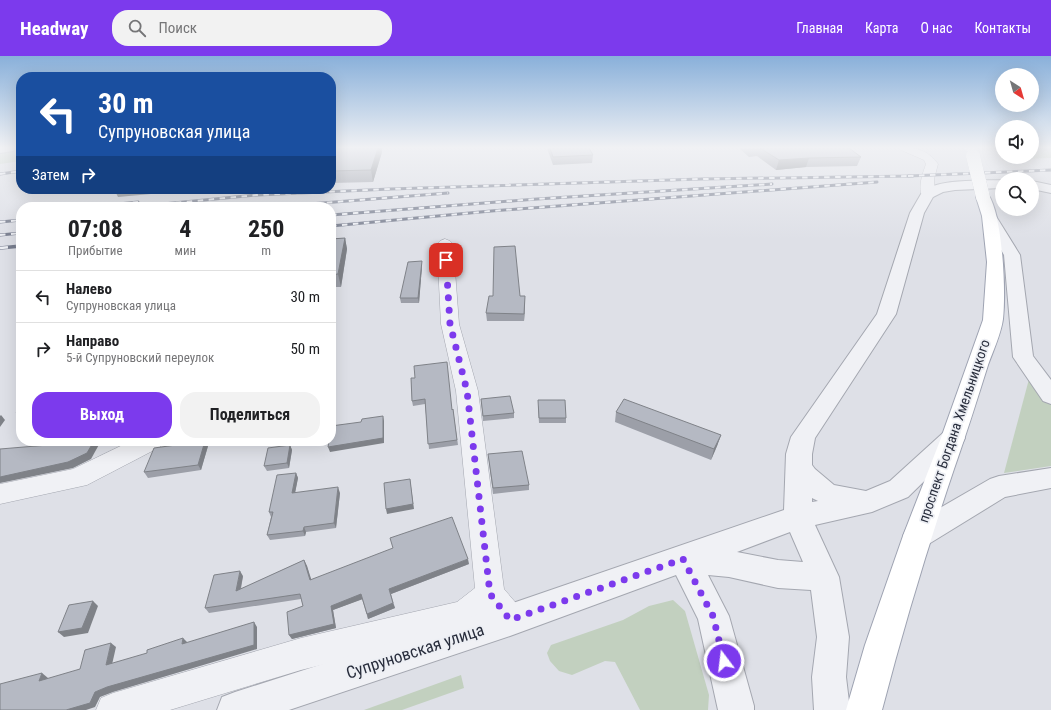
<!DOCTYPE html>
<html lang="ru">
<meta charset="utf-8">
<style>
:root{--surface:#fff;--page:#f2f2f2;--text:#202124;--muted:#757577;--line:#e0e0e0;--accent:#7c3aed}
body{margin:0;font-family:"Roboto Condensed",sans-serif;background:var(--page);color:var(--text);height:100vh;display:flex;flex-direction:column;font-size:15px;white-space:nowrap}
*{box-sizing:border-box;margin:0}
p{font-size:13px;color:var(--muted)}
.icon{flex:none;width:22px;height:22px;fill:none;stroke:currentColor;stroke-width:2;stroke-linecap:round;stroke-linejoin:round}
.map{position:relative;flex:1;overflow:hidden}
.drawer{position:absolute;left:16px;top:146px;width:320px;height:244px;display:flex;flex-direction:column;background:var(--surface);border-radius:16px;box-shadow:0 4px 16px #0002}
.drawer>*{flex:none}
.hud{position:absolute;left:16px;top:16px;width:320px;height:122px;border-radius:16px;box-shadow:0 4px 16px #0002;background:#1a4fa0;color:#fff;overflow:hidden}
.needle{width:26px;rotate:143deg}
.fabs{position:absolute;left:995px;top:12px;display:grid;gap:8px}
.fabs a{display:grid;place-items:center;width:44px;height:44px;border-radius:50%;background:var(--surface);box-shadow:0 4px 16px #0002;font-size:20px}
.pin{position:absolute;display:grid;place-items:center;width:34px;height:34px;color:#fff;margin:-17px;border-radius:8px;box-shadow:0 2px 6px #0006}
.me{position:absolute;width:44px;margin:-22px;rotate:345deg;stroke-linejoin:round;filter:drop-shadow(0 0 3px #0008)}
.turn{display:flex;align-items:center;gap:14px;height:84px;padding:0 16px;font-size:18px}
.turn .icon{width:52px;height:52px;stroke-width:2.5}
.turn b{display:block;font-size:28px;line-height:34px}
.then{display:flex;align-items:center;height:38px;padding:0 16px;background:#0003;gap:8px;font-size:15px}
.eta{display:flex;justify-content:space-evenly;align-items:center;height:68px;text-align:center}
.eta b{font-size:24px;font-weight:700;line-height:28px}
.action{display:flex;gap:8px;margin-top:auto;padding:8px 16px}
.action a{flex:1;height:46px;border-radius:16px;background:var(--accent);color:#fff;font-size:16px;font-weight:700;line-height:46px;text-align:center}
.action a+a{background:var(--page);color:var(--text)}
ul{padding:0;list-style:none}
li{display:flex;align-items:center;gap:12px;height:52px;padding:0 16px;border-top:1px solid var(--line)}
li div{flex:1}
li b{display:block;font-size:15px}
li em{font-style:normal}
header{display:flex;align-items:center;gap:24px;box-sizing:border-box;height:56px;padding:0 20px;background:var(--accent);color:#fff}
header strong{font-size:19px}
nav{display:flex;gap:22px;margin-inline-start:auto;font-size:14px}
.search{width:280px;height:36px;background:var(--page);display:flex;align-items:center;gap:10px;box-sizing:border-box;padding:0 14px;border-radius:16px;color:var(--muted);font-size:15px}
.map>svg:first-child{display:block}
.green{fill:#c2d0bf}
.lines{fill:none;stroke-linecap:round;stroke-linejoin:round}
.minor-casing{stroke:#a4a7b0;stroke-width:1}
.tertiary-casing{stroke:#a4a7b0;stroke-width:2}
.primary-casing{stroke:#9ea3b2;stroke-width:2}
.minor{fill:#f0f1f5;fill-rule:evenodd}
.tertiary{fill:#f0f1f5;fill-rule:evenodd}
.secondary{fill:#fff;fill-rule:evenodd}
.primary{fill:#fff;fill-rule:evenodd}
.rail-far1-casing{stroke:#787e8f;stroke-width:3}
.rail-casing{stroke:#787e8f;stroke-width:3.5}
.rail-far1{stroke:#edeff4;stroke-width:2;stroke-dasharray:5.5;stroke-linecap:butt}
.rail{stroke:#edeff4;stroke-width:2.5;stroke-dasharray:8;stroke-linecap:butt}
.primary-bridge-casing{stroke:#9ea3b2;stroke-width:14;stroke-linecap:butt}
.primary-bridge{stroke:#fff;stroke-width:14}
.wall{fill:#9c9fa8}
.shaded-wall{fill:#7f8288}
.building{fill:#b5b9c3;stroke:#7f8288}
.route{stroke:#7c3aed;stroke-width:7;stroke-dasharray:0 12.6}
.labels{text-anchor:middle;stroke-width:3.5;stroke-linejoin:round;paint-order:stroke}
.street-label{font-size:14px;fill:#282d3c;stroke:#edeff4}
.near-street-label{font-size:17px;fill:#282d3c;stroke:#edeff4}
</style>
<header>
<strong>Headway</strong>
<div class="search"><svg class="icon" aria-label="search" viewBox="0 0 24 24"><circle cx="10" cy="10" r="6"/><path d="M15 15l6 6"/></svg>Поиск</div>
<nav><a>Главная</a><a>Карта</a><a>О нас</a><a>Контакты</a></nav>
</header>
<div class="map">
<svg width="1051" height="654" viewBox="0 0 1051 654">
<rect width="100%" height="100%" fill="#dee0e7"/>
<g class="green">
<polygon points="21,92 21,105 0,108 0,95"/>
<polygon points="1032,92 1051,92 1051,102 1023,103 1009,101 1032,101"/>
<polygon points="1029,323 1051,348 1051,410 1004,417"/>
<polygon points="673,544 685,555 709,639 708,654 640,654 615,606 605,605 572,619 559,615 550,605 547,597 551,589 623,564 649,550"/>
<polygon points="461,619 464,632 402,654 364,654"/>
</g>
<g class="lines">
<defs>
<g id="minor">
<path d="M 899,92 C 915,90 929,95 938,108 L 934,123 L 935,138 L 933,141 L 923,141 C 917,132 923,117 926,108 L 924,104 L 901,94 Z"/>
<polygon points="445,183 450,185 453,188 459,268 478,335 504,533 521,553 525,564 521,575 510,579 499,575 488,559 475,569 464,574 301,614 170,654 96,654 101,642 113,637 301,582 457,546 475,532 456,335 441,268 437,188 440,185"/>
<polygon points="131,385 164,385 160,391 87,429 0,448 0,428 73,413"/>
</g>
<g id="tertiary">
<polygon points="0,92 15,92 13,95 0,97"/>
<path d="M 1002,124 L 1002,132 L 955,134 L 943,136 L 933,141 L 924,157 L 896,258 L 815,382 L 812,398 L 812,409 L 815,413 L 834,429 L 866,435 L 890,425 L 944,376 L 953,373 L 962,376 L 965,382 L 962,388 L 908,441 L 872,456 L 815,469 L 839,521 L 849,581 L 846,621 L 850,654 L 814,654 L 812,621 L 817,581 L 811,534 L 778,532 L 729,521 L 708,519 L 729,560 L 754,650 L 754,654 L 718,654 L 698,563 L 676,519 L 510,580 L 289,654 L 217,654 L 222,641 L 235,636 L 510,548 L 784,454 L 786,398 L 791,381 L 877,258 L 910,157 L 921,138 C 932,122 984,125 1002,124 ZM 812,442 L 818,445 L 812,446 ZM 790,476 L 803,506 L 778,504 L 737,496 Z"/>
<polygon points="1032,125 1051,129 1051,137 1032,133"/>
<polygon points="989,156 994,157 1020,199 1033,300 1051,324 1051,348 1043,345 1013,301 1004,199 982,160 984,157"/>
<polygon points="1051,412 1051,432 1005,441 927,489 917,492 907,489 903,480 907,471 990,423 999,420"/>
</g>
<path id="primary" d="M 983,137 L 988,138 C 1003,160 1006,236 1003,263 C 1001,278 993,295 988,309 C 977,344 966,379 954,413 C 927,493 903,573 882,654 L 846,654 L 865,589 L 903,480 L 941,382 L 983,264 L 987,206 L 982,160 L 976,141 L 978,138 Z"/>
</defs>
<use href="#minor" class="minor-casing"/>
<use href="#tertiary" class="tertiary-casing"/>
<use href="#primary" class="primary-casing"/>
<use href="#minor" class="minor"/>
<use href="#tertiary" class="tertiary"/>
<polygon class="secondary" points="964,92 977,92 975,95 966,95"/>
<use href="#primary" class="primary"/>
<defs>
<g id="rail-far1">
<polyline points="0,118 21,115"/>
<polyline points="908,120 1051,114"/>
<polyline points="89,151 138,146"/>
<polyline points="132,151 257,139 390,133 701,123 913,120"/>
<polyline points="272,151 448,137"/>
<polyline points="331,159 537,143 772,128"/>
<polyline points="0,166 21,164"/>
<polyline points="331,170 491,155 877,126"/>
<polyline points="0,179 21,177"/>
</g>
<polyline id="rail" points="0,192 21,190"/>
</defs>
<use href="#rail-far1" class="rail-far1-casing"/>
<use href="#rail" class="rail-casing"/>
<use href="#rail-far1" class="rail-far1"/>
<use href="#rail" class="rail"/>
<defs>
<polyline id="primary-bridge" points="973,100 983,141"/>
</defs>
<use href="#primary-bridge" class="primary-bridge-casing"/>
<use href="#primary-bridge" class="primary-bridge"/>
</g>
<g class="wall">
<polygon points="331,92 382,96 373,126 331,127"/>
<polygon points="547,92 589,92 593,99 592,107 553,109"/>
<polygon points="739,92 849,92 861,101 857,110 806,111 776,114 757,100 749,101"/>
<polygon points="345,182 347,193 341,231 331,231 331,183"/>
<polygon points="422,210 419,247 401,247 400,242"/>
<polygon points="520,240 525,248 524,265 487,265 486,257"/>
<polygon points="411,322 452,354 453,353 458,389 429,393 425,348 413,350 412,345"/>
<polygon points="481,343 514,357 514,362 483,365"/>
<polygon points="538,350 566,362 566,367 539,367"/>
<polygon points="21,351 21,362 16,357"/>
<polygon points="616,356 721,379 717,390 711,404 615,366"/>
<polygon points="206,385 208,390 201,414 148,422 144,416"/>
<polygon points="290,389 292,394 289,412 267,415 264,410"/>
<polygon points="488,398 529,429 529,434 493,438"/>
<polygon points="296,417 298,422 295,437 340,437 336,472 306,476 305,480 270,484 267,479 271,461 269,456"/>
<polygon points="304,504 307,510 311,524 469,508 391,538 395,552 368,563 362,543 333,554 336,572 292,583 289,579 303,550 301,543 209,557 205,552 243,520 241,533"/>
</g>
<g class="shaded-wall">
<polygon points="378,92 382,92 382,96 373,126 371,114"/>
<polygon points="809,102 806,111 776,114 779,104"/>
<polygon points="114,133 206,133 118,141"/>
<polygon points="345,182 347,193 341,231 338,218"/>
<polygon points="422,205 422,210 419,247 418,242"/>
<polygon points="525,240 525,248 524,265 524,258"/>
<polygon points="1,359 5,364 0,371 0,360"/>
<polygon points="383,360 384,365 384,387 330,396 328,391"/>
<polygon points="721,379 717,390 711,404 714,393"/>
<polygon points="94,385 101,385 91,403 73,412 0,427 0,421"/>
<polygon points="205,385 208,390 201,414 198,409"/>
<polygon points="290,389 292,394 289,412 287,407"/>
<polygon points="296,417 298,422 294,442 292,437"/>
<polygon points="410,423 414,453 387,458 386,453"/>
<polygon points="338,431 340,437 336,472 334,467"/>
<polygon points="304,471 306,476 305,480 303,475"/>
<polygon points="468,503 469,508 391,538 389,533"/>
<polygon points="304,504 307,510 313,529 310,524"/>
<polygon points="240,515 243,520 239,540 236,535"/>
<polygon points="361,538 363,543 333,554 336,572 292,583 289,579 331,550"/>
<polygon points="93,545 98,550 88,577 64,581 58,576"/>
<polygon points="393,547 395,552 368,563 367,558"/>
<polygon points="254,566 257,571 257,593 113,636 100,641 95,651 86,654 66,654 95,636"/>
<polygon points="183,582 187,586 187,593 182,588"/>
<polygon points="111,587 116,591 111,613 106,609"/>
<polygon points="42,617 48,622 45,630 39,625"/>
</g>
<g class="building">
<polygon points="331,92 378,92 371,114 331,115"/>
<polygon points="550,92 589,92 593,99 553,101"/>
<polygon points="760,92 849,92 861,101 809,102 779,104"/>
<polygon points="345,182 338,218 331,219 331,183"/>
<polygon points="515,190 520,240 525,240 524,258 486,257 489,240 493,240 494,191"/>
<polygon points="422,205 418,242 400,242 408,206"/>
<polygon points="447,306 452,354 453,353 457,384 428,388 425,343 412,345 411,322 415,322 414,310"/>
<polygon points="510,340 514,357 483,360 481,343"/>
<polygon points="624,343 721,379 714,393 616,356"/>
<polygon points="538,344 565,344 566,362 539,362"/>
<polygon points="21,351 21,357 16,357"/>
<polygon points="383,360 383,382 328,391 329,385 331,385 331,370 361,366 362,363"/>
<polygon points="50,385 94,385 87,397 68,406 0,421 0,393 48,389"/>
<polygon points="205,385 198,409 144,416 154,392"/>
<polygon points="290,389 287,407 264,410 268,392"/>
<polygon points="522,395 529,429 493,432 488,398"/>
<polygon points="296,417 292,437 338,431 334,467 304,471 303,475 267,479 273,456 269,456 277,419"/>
<polygon points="410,423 413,448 386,453 384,427"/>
<polygon points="452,461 468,503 389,533 393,547 367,558 361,538 331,550 334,568 289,579 287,556 303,550 300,538 205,552 214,519 240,515 236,535 304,504 310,524 393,492 390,482"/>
<polygon points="93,545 82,572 58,576 69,549"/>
<polygon points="254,566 254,589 107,631 95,636 90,647 66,654 0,654 0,628 42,617 39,625 80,613 85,594 111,587 106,609 147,597 147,594 183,582 182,588"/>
</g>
<linearGradient id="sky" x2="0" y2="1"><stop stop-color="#89b0da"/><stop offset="0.5" stop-color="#f0f1f4"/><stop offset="1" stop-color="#f0f1f4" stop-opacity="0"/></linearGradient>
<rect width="1051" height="183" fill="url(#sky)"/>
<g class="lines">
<polyline class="route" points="446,204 450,268 467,335 490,538 510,564 683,503 713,560 724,605"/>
</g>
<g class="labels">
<g class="street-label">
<text transform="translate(954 375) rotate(-71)" y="5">проспект Богдана Хмельницкого</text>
</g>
<g class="near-street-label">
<text transform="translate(415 595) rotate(-18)" y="6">Супруновская улица</text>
</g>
</g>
</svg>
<div class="fabs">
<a><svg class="needle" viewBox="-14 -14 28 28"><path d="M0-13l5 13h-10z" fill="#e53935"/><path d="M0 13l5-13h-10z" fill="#757577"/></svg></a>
<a><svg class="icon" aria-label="sound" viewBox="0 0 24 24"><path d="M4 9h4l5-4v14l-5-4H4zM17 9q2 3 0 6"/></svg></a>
<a><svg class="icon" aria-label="search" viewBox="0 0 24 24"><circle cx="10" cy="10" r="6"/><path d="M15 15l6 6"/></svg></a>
</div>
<div class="pin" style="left:446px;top:204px;background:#d93025"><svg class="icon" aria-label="arrive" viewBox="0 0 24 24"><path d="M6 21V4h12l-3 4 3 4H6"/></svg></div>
<svg class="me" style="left:724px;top:605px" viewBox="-20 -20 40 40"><circle r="17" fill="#7c3aed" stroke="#fff" stroke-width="3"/><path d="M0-11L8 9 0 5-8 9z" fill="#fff"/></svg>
<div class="hud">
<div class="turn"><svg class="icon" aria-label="left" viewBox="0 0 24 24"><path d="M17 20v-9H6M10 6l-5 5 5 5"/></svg><div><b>30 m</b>Супруновская улица</div></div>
<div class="then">Затем<svg class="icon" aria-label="right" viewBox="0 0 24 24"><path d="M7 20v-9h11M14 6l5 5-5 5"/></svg></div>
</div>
<section class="drawer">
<div class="eta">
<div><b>07:08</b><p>Прибытие</p></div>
<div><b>4</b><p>мин</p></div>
<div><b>250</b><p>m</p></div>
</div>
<ul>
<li><svg class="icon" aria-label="left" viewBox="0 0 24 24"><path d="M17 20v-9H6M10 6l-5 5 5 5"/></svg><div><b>Налево</b><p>Супруновская улица</p></div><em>30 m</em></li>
<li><svg class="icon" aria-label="right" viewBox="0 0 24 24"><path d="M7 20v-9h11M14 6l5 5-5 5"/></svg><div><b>Направо</b><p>5-й Супруновский переулок</p></div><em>50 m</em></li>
</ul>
<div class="action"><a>Выход</a><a>Поделиться</a></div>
</section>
</div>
